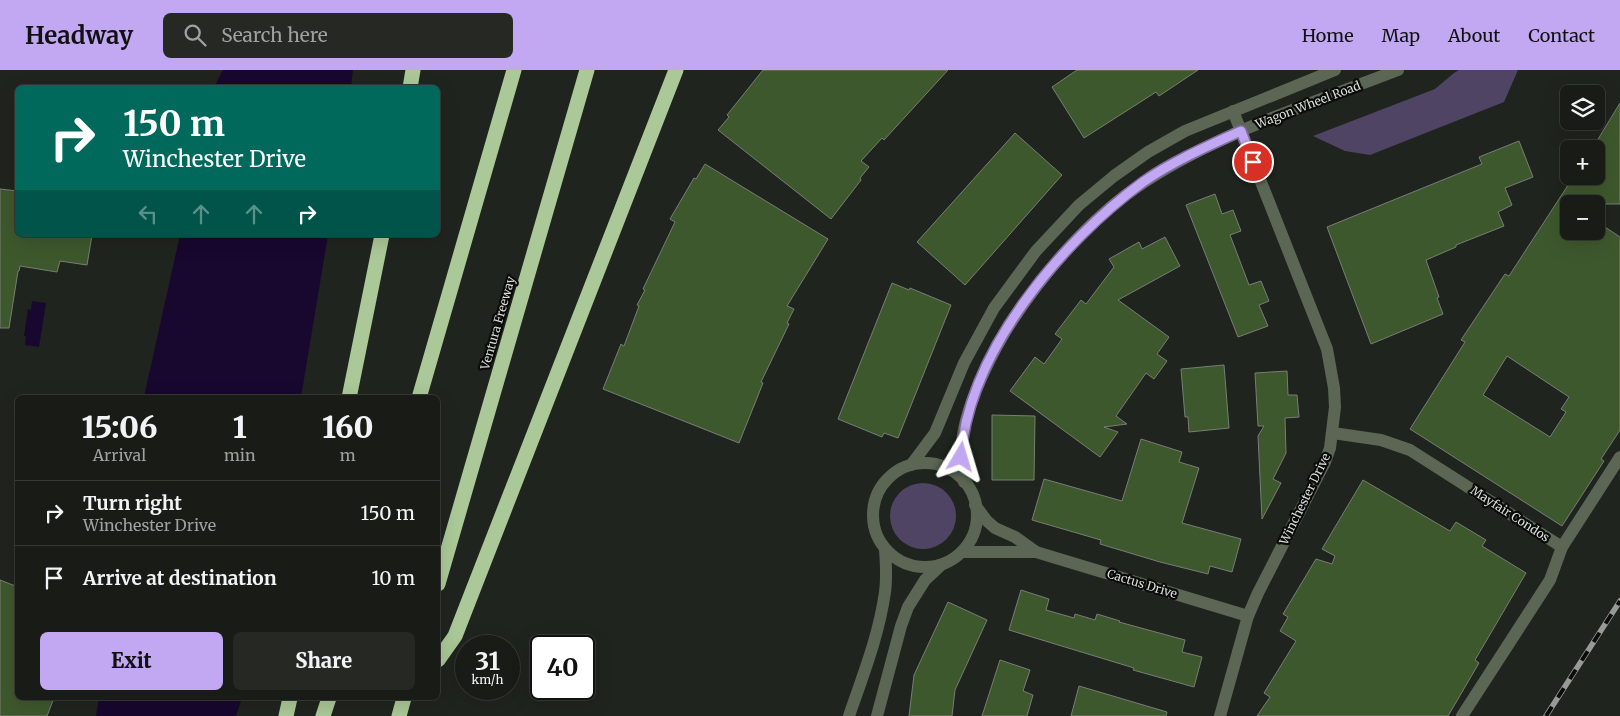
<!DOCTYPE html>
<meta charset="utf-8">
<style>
:root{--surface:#181b16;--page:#252823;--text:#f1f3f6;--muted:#9fa1a1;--line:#363935;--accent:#c2a8f2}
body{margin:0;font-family:Merriweather,serif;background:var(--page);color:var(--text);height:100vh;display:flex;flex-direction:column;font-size:19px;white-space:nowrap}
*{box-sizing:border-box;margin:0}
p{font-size:16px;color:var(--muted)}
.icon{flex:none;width:28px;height:28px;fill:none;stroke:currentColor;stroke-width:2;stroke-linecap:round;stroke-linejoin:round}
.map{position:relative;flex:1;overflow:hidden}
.drawer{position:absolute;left:15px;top:325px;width:425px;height:305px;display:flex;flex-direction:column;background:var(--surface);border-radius:8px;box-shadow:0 5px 20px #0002,0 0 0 1px var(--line)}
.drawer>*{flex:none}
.top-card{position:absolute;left:15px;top:15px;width:425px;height:152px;border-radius:8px;box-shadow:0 5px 20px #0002,0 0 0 1px var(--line);background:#00695c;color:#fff;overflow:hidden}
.buttons{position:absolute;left:1560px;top:15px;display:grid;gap:10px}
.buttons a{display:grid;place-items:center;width:45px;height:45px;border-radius:8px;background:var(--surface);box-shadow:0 5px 20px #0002,0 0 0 1px var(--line);font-size:25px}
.speed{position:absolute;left:455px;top:565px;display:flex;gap:10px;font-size:25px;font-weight:700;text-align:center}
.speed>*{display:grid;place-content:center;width:65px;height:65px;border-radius:50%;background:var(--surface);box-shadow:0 5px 20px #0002,0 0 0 1px var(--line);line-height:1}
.speed small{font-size:12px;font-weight:400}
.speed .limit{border:2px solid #111;border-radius:8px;background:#fff;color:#111}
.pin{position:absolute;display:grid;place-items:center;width:42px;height:42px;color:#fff;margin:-21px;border:2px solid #fff;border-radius:50%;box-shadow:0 1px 5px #0007}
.me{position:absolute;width:55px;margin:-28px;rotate:7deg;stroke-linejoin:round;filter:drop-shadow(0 0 4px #0008)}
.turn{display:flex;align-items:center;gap:18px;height:105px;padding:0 25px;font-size:22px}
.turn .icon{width:65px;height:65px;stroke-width:2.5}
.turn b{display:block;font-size:35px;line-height:42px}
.lanes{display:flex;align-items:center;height:48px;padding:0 25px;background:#0003;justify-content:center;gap:25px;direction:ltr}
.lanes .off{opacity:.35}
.eta{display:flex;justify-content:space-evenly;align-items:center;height:85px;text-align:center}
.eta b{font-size:30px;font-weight:800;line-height:35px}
.cta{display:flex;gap:10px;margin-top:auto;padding:10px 25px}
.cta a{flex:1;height:58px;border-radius:8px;background:var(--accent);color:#111;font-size:20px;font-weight:800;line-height:58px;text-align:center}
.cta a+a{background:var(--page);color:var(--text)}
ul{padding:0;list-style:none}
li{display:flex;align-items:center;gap:15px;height:65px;padding:0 25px;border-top:1px solid var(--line)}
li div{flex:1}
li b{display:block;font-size:19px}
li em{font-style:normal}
header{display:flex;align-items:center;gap:30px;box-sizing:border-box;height:70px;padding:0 25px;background:var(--accent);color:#111}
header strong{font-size:24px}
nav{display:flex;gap:28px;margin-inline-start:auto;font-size:18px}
.search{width:350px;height:45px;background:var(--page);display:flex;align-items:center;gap:12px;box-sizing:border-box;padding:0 18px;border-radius:8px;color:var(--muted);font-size:19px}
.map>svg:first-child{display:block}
.green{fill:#4f4464}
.water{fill:#18072e}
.building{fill:#3e582d;stroke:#787d76;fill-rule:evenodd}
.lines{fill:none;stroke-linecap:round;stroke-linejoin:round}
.minor{stroke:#5b6754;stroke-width:12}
.highway{stroke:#aac898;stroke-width:15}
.rail-casing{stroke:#979a96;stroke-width:5.5}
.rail{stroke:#0b0c0a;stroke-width:4;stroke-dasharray:11;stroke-linecap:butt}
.route-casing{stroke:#7e6d9d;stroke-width:12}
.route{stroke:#c2a8f2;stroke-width:9}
.labels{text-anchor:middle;stroke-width:4.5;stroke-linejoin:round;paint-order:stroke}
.street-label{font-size:12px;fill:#dadcd9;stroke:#0b0c0a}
</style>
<header>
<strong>Headway</strong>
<div class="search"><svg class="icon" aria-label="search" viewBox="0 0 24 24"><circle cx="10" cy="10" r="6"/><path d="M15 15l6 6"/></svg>Search here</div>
<nav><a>Home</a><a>Map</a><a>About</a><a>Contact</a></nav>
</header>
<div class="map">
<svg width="1620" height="646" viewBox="0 0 1620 646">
<rect width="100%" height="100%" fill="#20241e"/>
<g class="green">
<polygon points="1459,0 1518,0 1504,32 1370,85 1345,81 1313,66 1435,19 1454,3"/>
<circle cx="923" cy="446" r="33"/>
</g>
<g class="water">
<polygon points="223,0 353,0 351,17 214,17"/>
<polygon points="180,165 328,165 301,327 144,327"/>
<polygon points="32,231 46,233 39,277 25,275 26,266 24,266 28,239 31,240"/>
<polygon points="99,628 242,628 236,646 96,646"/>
</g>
<g class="building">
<polygon points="763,0 948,0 884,70 882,68 861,91 869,97 860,108 861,110 831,149 718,60 729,47 727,45"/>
<polygon points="1077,0 1198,0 1159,26 1156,22 1084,68 1052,17"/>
<path d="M 1620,33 L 1620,134 L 1569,134 L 1569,161 L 1596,161 L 1596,151 L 1620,167 L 1620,360 L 1601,389 L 1604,391 L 1562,456 L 1410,359 L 1465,272 L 1461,270 L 1505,204 L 1509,206 L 1574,106 L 1596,106 L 1596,79 L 1592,79 ZM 1507,286 L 1569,327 L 1561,339 L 1566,342 L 1550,367 L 1483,325 Z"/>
<polygon points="1015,63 1062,105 965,215 917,172"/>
<polygon points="1519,71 1533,107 1505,118 1512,135 1498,142 1504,156 1456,175 1456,177 1426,190 1439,227 1437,228 1443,244 1371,274 1327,157 1482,94 1479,87"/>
<polygon points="705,94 828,169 787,236 794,239 787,253 789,254 761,312 763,313 739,373 603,319 621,274 624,276 639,236 637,235 645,220 643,219 675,152 670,149 694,108 696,109"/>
<polygon points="0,119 18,121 18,165 92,165 87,195 60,191 57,202 20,196 19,201 18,201 9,258 0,258"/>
<polygon points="1215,124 1222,144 1233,140 1241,161 1230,165 1249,215 1261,211 1269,231 1259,235 1268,256 1238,267 1186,135"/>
<polygon points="1165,167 1180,196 1118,230 1169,267 1157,284 1167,291 1154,309 1146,303 1116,346 1127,354 1104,357 1118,362 1100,387 1010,321 1035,287 1044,294 1062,269 1055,264 1081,230 1086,234 1114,197 1109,189 1139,172 1142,179"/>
<polygon points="892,213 909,220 910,218 951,235 898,368 884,363 882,367 838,349"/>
<polygon points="1224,295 1229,358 1189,362 1188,347 1185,347 1181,299"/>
<polygon points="1287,301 1288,325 1297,325 1299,347 1285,348 1286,383 1273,409 1281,413 1262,449 1258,366 1264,356 1258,356 1255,303"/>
<polygon points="992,345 1035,346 1034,410 992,410"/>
<polygon points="1141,369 1182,382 1179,392 1199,398 1182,453 1241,469 1232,502 1210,496 1208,504 1160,492 1100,474 1101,470 1032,450 1044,409 1122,431"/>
<polygon points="1363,410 1450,461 1456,452 1486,470 1482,476 1526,503 1475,590 1479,593 1448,646 1257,646 1270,627 1264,623 1296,571 1280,561 1288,547 1283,544 1316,489 1332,494 1335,486 1322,479"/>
<polygon points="0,510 18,517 18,628 54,628 47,646 0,646"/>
<polygon points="1021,520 1049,529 1046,540 1074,548 1075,544 1095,550 1097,544 1120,551 1119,552 1185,570 1182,582 1202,587 1194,617 1133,600 1134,598 1009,560"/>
<polygon points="948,532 987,550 955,620 952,646 909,646 914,605"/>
<polygon points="1000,590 1030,600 1023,621 1033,625 1027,646 982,646"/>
<polygon points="1079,616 1167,642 1166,646 1071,646"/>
</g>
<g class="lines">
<g class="minor">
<polyline points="1333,363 1381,370 1410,380 1562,477"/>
<circle cx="925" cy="445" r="52"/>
<polyline points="911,395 935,363 964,293 994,238 1036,181 1079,135 1114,106 1148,82 1185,61 1335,0"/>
<path d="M 964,412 C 963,403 961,394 961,386 C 961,346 985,296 1005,262 C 1039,207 1091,146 1146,111 C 1223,61 1313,33 1398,0"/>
<polyline points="975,435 987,451 995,458 1015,467 1036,482"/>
<polyline points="962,482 1036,482 1248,546"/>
<path d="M 849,646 C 863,605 879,565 885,522 C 887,508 886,493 885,479"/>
<polyline points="877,646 901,556 908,537 925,510 941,495"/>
<polyline points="1220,646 1248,546 1258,523 1325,392 1330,378 1335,337 1334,318 1327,279 1233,41"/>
<polyline points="1462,646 1550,510 1562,477 1620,387"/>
</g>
<g class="highway">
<polyline points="410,18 413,0"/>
<polyline points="349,328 382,165"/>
<polyline points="419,328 514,0"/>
<polyline points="438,514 587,0"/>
<polyline points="438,590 455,566 676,0"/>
<polyline points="286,646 290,628"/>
<polyline points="323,646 329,628"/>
<polyline points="399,646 404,628"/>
</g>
<defs>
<polyline id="rail" points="1546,646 1620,531"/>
</defs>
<use href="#rail" class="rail-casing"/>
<use href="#rail" class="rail"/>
</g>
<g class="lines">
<defs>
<path id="route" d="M 961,387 C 968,282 1061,172 1143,112 C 1173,91 1208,76 1241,61 L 1253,92"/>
</defs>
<use href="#route" class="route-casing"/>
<use href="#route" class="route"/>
</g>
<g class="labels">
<g class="street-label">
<text transform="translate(1308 35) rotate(-21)" y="4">Wagon Wheel Road</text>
<text transform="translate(498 253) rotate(-74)" y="4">Ventura Freeway</text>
<text transform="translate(1305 429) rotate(-64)" y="4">Winchester Drive</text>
<text transform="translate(1510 444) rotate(33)" y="4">Mayfair Condos</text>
<text transform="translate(1142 514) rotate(17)" y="4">Cactus Drive</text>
</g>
</g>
</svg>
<div class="buttons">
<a><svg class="icon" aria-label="layers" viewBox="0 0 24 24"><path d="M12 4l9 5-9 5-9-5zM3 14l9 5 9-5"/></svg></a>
<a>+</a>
<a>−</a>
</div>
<div class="speed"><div>31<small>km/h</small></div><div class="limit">40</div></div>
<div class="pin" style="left:1253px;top:92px;background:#d93025"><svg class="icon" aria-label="arrive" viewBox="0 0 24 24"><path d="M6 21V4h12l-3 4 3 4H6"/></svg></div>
<svg class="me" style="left:961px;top:387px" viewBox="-20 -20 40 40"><path d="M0-17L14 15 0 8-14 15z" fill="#c2a8f2" stroke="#fff" stroke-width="4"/></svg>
<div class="top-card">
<div class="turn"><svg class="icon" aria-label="right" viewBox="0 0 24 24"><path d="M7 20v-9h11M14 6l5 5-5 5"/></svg><div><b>150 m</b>Winchester Drive</div></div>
<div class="lanes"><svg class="icon off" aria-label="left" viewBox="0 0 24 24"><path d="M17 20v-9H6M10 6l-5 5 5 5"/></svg><svg class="icon off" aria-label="ahead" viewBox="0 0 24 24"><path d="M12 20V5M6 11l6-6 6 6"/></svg><svg class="icon off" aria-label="ahead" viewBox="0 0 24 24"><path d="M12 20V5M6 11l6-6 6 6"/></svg><svg class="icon" aria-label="right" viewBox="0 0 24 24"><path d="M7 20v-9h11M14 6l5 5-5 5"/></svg></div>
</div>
<section class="drawer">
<div class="eta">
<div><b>15:06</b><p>Arrival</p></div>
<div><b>1</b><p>min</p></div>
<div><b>160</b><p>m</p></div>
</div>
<ul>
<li><svg class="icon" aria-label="right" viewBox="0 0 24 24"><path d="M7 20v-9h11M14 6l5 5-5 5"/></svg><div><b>Turn right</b><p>Winchester Drive</p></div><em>150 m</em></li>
<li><svg class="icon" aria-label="arrive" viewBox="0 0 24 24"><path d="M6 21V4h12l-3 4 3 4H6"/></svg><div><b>Arrive at destination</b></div><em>10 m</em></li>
</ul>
<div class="cta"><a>Exit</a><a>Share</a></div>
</section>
</div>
